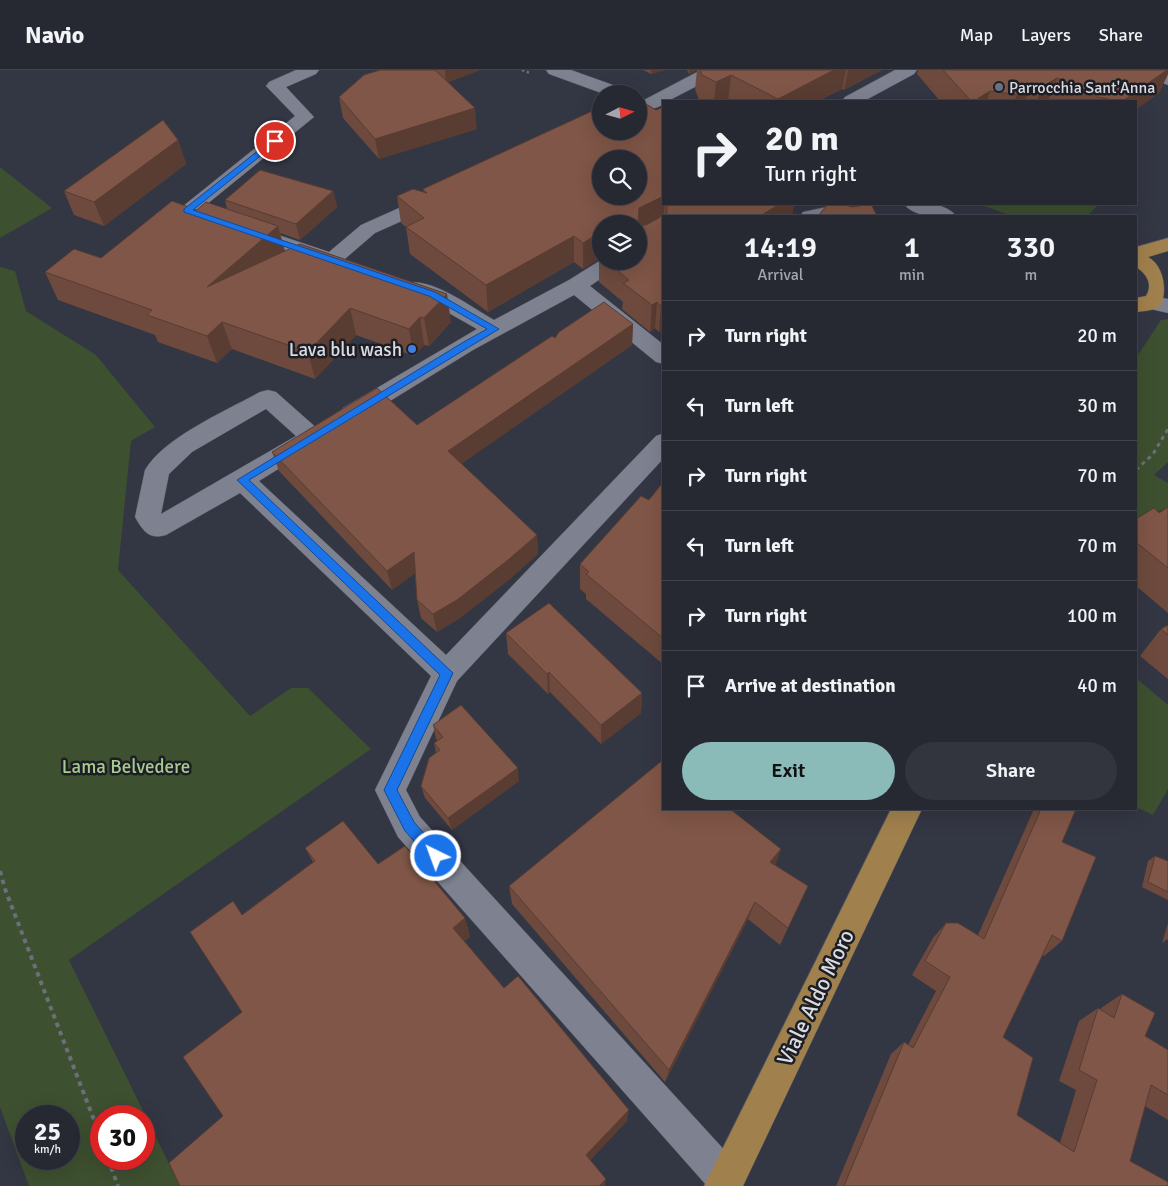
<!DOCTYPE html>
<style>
:root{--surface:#262832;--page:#32343e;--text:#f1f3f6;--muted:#a4a6ac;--line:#42444d;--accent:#8bbbb9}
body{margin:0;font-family:Signika,sans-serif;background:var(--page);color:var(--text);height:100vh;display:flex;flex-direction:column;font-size:19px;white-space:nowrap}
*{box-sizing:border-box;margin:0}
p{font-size:16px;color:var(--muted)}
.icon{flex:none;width:28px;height:28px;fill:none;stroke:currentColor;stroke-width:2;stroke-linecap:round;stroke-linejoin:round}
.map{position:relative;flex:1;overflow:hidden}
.drawer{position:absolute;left:662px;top:145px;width:475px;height:595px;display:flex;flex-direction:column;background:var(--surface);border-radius:0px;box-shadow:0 5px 20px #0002,0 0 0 1px var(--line)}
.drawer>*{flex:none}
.top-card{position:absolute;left:662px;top:30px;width:475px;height:105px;border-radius:0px;box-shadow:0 5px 20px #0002,0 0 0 1px var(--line);background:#262832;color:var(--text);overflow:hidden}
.needle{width:32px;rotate:84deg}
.tools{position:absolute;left:592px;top:15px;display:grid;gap:10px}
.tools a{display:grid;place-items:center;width:55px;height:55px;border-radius:50%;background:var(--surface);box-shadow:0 5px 20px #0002,0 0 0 1px var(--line);font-size:25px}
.speed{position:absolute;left:15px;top:1035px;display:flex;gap:10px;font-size:25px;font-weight:700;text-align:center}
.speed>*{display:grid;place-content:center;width:65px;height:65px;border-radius:50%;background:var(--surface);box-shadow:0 5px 20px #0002,0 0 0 1px var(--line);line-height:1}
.speed small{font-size:12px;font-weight:400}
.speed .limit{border:8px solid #d22;background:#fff;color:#111}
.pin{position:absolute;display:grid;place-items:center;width:42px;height:42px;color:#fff;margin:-21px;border:2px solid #fff;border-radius:50%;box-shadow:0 1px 5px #0007}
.me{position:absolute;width:55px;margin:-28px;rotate:318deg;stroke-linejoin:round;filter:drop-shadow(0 0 4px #0008)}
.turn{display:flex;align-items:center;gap:18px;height:105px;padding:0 20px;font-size:22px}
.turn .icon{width:65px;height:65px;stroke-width:2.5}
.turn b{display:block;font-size:35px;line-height:42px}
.eta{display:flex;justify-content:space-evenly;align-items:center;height:85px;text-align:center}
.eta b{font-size:30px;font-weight:600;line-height:35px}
.primary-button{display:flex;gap:10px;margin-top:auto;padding:10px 20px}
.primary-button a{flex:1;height:58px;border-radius:30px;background:var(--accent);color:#111;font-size:20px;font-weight:600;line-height:58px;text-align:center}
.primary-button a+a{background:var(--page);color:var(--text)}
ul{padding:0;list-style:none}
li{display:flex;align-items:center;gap:15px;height:70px;padding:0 20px;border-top:1px solid var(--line)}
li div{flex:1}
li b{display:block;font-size:19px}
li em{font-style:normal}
header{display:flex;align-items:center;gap:30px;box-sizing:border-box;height:70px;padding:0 25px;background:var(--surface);border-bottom:1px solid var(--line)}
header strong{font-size:24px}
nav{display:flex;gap:28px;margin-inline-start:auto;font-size:18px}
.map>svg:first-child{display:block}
.green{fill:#3d502f;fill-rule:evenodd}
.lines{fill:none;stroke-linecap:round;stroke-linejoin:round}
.minor-casing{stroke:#50535d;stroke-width:1}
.major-casing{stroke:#50535d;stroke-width:1}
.path-far2{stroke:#6c6f7a;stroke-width:2.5;stroke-dasharray:2.5 2.5;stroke-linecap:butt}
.path-far1{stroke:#6c6f7a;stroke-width:3;stroke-dasharray:4 4;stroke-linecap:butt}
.path{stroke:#6c6f7a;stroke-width:4;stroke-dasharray:4.5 4.5;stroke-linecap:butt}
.minor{fill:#7e8290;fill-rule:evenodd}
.major{fill:#a0814d;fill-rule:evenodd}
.wall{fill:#6d4a3d;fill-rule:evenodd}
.shaded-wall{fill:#593c32}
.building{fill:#7f5647;stroke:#593c32;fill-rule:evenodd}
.route{fill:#1a73e8;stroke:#114b97}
.worship-dot{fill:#6b7280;stroke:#1d1e24;stroke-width:2}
.shop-dot{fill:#3f7fe0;stroke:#1d1e24;stroke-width:2}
.labels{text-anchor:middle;stroke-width:5;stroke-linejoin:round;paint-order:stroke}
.far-poi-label{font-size:16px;fill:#dadce4;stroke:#1d1e24;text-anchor:start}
.poi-label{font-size:19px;fill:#dadce4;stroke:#1d1e24;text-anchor:end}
.park-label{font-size:19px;fill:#a7cb8f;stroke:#1d1e24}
.near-street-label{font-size:22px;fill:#dadce4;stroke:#1d1e24}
</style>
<header>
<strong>Navio</strong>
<nav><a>Map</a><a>Layers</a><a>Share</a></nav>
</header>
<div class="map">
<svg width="1168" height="1116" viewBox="0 0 1168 1116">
<rect width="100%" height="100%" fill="#333643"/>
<g class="green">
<polygon points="0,97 52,138 0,168"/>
<polygon points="979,134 1099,134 1087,146 1012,146"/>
<path d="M 0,197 L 15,201 L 26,241 L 96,285 L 155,357 L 131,371 L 118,500 L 250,646 L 291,618 L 308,618 L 371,679 L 69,890 L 180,1116 L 29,1116 L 0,1037 ZM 69,1046 L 69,1089 L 26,1089 L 26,1046 ZM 144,1046 L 144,1089 L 101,1089 L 101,1046 Z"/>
<polygon points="1168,249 1168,392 1154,405 1168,413 1168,437 1136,452 1136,288 1161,250"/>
<polygon points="1136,608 1168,635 1168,719 1153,745 1136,737"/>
</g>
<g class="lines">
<defs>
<g id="minor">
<polygon points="296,0 319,0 316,4 286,17 314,47 201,139 329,182 361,155 428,125 435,123 442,125 445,129 442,133 375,163 339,194 332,196 180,145 177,141 295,46 266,16 269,12"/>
<polygon points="546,0 571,0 627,20 630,24 604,24 549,4"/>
<path d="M 701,0 L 723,0 L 720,4 L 668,31 L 664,31 L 664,34 C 657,38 652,40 644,38 L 641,34 L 644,30 Z"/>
<polygon points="895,0 917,0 914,4 864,31 842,31 845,27"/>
<polygon points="1135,0 1159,0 1168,4 1168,15 1138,4"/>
<path d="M 904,134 C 919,133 946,132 956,146 C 941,147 914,148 904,134 Z"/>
<polygon points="827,137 867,142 870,146 800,146 803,142"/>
<path d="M 601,190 L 624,191 L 621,195 L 590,216 L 664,275 L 664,294 L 656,292 L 574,225 L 473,280 L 359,350 L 351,352 L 343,350 L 339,344 L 343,338 L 477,259 L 424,229 L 407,223 L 403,218 L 407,213 C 431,207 473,238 494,250 L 569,210 Z"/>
<polygon points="1154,226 1168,229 1168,243 1146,238 1143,233 1146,228"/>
<path d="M 268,320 L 276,322 L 320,361 L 324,367 L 320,373 L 259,411 L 446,585 L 656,366 L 664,363 L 664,388 L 457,611 L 406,720 L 420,747 L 739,1096 L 745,1109 L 742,1116 L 707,1116 L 398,767 L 375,720 L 431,606 L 240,423 L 166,465 C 149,470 143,461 135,447 L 145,400 C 163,368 227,340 260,322 ZM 266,339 L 296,366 L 161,444 L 169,404 L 192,382 Z"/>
</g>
<g id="major">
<path d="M 1168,168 L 1168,181 L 1148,187 C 1164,195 1168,223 1160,236 C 1153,241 1144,241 1136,242 L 1136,228 L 1146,226 C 1153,214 1147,204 1136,197 L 1136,177 Z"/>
<polygon points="891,739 922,739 743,1116 704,1116"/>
</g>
</defs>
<use href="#minor" class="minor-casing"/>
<use href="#major" class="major-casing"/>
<polyline class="path-far2" points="522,0 530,3"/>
<polyline class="path-far1" points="1136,400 1153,384 1168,359"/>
<g class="path">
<polyline points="0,801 5,819 101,1068"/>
<polyline points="108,1089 118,1116"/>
</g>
<use href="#minor" class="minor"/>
<use href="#major" class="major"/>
</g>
<g class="wall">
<polygon points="380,0 480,0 448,12 477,59 379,89 343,48 339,27"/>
<polygon points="643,0 665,0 651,4"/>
<polygon points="687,0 882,0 844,20 842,19 818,31 701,31 699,30 695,19 697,0 689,4"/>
<polygon points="918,0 1168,0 1168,4 1159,23 1136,31 940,31 917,4"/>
<polygon points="178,70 186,94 104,156 74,145 64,121"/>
<path d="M 423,119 L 664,134 L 794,134 L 792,146 L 664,146 L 664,257 L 659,262 L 655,258 L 650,262 L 622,239 L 623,232 L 599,212 L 599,189 L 583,199 L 574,192 L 488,242 L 410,184 L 406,157 L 401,153 L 397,126 L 424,122 ZM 601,154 L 639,154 L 639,191 L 601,191 Z"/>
<polygon points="333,121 337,137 300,170 280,163 285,181 451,252 429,276 424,275 414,286 356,265 315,309 232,279 217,293 158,272 155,265 58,230 45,202 101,188 197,140 227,139 225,130"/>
<polygon points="633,254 632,275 461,394 537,465 538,484 510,509 460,548 437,562 421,548 417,530 415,503 392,520 279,401 272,382 417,355 555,268"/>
<polygon points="664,411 664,595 586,529 586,524 580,519 580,494 649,430"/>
<polygon points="1168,437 1168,543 1136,516 1136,449 1159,443"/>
<polygon points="1168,555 1168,609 1140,586 1161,559"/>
<polygon points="506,563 642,623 641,643 601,674 550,622 548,624 508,584"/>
<polygon points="433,655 519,711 452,760 425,728 421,716 436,683 434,673 438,671 436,669"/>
<polygon points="1034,739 1076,739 1062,772 1062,871 1044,886 1043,885 1003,967 1017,1045 1060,1073 1076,1020 1059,1011 1079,951 1098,938 1101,940 1101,938 1122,924 1145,966 1168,980 1168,1050 1145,1036 1130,1091 1168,1116 836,1116 891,984 904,972 908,975 936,921 912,905 933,868 946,853 978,865"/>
<polygon points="305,778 378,794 465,848 470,867 464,871 504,918 627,1051 590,1090 223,1046 242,942 243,844 313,792"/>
<polygon points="781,779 775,795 808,816 780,875 748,849 665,1012 512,834 509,816"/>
<polygon points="1155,786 1168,791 1168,830 1142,817 1148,791"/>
<polygon points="1168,853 1168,869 1162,873"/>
</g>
<g class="shaded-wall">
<polygon points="445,0 480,0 446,13"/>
<polygon points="651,0 665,0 651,4"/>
<polygon points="689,0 697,0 689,4"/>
<polygon points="834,0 846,0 842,19 818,31 777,31 778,29"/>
<polygon points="848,0 882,0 844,20"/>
<polygon points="1167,0 1168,0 1168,4 1159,23 1136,40 1136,31 1124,31"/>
<polygon points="731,5 728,31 714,31 716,12"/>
<polygon points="1057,8 1048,31 1037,31 1042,17"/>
<polygon points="1031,16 1025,31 1014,31 1017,25"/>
<polygon points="990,21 987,31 974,31"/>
<polygon points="475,38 477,59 379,89 375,69"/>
<polygon points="178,70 186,94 104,156 94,132"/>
<polygon points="333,121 337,137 300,170 296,154"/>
<polygon points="664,126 664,134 665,134 663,151 639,164 639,138"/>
<polygon points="780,134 794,134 792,146 760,146"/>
<polygon points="278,156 285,183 207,217"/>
<polygon points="601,162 601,187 599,186 599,189 583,199 583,173"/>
<polygon points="574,166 574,192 488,242 486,215"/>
<polygon points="447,224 451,252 429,276 424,248"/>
<polygon points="657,232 655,258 650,262 652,235"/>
<polygon points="664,233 664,257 659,262 661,236"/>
<polygon points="350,238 356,265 315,309 308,282"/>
<polygon points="420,247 424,275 414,286 409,259"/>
<polygon points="222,252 232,279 217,293 207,266"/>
<polygon points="633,254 632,275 451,401 448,381"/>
<polygon points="537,465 538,484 510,509 460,548 437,562 433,544"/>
<polygon points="414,482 418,501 392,520 387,501"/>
<polygon points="549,602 550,622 548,624 547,604"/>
<polygon points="642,623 641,643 601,674 601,655"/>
<polygon points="518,698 519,711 452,760 448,748"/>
<polygon points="781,779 774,798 770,792"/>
<polygon points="755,832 748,849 665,1012 669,1000"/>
<polygon points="465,848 470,867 459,876 453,858"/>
<polygon points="629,1040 627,1051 586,1095 586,1085"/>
<polygon points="606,1109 605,1116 599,1116"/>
</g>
<g class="building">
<polygon points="380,0 435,0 475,38 375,69 339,27 364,5"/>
<polygon points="700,0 834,0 778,29 731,5 716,12 702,5"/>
<polygon points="943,0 1167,0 1124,30 1125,31 1115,31 1109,29 1097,27 1093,23 1057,8 1042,17 1031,16 1017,25 990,21 974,31 971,31"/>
<path d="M 639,30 L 656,40 L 664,37 L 664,126 L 639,138 L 638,154 L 601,154 L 601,162 L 583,173 L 574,166 L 486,215 L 406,157 L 424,148 L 397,126 L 413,119 L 427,123 L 423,119 L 601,37 L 601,61 L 639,61 ZM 601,89 L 639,89 L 639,126 L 601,126 Z"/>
<polygon points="163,50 178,70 94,132 64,121"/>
<polygon points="260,100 333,121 296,154 225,130"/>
<polygon points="172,131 197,140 206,132 278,156 207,217 300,174 447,224 424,248 420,247 409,259 350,238 308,282 222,252 207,266 147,245 152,240 45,202 74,179 101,188"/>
<polygon points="667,134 780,134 760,146 664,146 664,233 661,236 657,232 652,235 623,213 629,210 606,191 639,191 639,155 641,156 648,154 667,143"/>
<polygon points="828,134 841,134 852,137 871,134 877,146 818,146"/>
<polygon points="604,232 633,254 448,381 537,465 508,490 457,530 433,544 417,530 414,482 387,501 272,382 377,318 417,355 552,266 555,268 559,262"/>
<polygon points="664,411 664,569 586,504 589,502 580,494 641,426 649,430"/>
<polygon points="1168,437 1168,498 1136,472 1136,449 1154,438 1159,443"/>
<polygon points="549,533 642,623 601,655 549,602 547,604 506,563"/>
<polygon points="1168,555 1168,565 1161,559"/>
<polygon points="461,635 518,698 448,748 421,716 429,688 440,680 434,673 443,667 433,655"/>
<polygon points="664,689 664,739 730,739 781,779 770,792 808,816 788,858 755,832 669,1000 509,816"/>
<polygon points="1041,739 1076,739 1062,772 1096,787 1062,871 1052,865 1003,967 1033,988 1017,1045 1074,1082 1097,1010 1079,1000 1098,938 1114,948 1122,924 1155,943 1145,966 1168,980 1168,1025 1151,1015 1130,1091 1168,1112 1168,1116 844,1116 904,972 913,978 950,907 925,891 946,853 958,853 984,869"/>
<polygon points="343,751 378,794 405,776 465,848 453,858 504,918 518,906 629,1040 586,1085 606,1109 599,1116 180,1116 169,1093 223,1046 183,987 242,942 190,862 233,831 242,845 315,791 305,778"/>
<polygon points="1155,786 1168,791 1168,822 1148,812"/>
</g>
<polygon class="route" points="273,69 279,71 193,140 435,222 499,259 249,410 453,603 397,720 414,752 440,782 442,786 440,790 436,792 431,790 405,761 384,720 440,605 237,410 462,273 487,259 429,226 184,142 184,139"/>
<circle class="worship-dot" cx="999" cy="17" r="5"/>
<circle class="shop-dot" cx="412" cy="279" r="5"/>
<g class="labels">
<g class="far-poi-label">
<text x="1009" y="23">Parrocchia Sant'Anna</text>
</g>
<g class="poi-label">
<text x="402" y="286">Lava blu wash</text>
</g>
<g class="park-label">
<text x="126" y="703">Lama Belvedere</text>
</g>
<g class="near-street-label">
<text transform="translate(815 927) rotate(-64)" y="8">Viale Aldo Moro</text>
</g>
</g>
</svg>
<div class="tools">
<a><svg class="needle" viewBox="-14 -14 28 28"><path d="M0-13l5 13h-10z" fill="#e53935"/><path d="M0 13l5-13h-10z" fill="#a4a6ac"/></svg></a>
<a><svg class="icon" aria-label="search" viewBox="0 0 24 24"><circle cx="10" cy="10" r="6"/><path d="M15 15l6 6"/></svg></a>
<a><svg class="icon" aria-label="layers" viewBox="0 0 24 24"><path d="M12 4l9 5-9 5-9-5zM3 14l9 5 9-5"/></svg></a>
</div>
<div class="speed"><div>25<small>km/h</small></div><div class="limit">30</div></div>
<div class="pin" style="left:275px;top:71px;background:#d93025"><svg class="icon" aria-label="arrive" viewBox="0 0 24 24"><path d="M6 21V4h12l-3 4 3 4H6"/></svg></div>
<svg class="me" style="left:436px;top:786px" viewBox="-20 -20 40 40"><circle r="17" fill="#1a73e8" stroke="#fff" stroke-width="3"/><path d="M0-11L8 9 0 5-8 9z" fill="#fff"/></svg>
<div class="top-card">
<div class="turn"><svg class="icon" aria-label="right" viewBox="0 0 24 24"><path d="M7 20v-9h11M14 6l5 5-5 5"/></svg><div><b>20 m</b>Turn right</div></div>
</div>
<section class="drawer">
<div class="eta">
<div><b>14:19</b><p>Arrival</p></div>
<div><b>1</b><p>min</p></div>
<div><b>330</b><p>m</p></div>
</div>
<ul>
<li><svg class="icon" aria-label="right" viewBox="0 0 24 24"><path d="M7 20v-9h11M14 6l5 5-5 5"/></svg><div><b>Turn right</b></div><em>20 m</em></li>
<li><svg class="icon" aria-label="left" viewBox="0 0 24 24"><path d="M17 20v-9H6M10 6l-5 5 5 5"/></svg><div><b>Turn left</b></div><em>30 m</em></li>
<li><svg class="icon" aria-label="right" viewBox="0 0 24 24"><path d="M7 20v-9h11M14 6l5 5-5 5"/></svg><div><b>Turn right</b></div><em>70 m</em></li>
<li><svg class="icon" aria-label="left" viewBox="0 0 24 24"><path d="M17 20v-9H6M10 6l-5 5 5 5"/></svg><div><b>Turn left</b></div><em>70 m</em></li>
<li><svg class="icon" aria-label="right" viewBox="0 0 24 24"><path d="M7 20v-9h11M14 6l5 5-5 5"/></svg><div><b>Turn right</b></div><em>100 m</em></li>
<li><svg class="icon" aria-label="arrive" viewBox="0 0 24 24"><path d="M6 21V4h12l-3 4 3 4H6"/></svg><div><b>Arrive at destination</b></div><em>40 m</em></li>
</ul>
<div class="primary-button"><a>Exit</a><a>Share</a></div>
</section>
</div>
